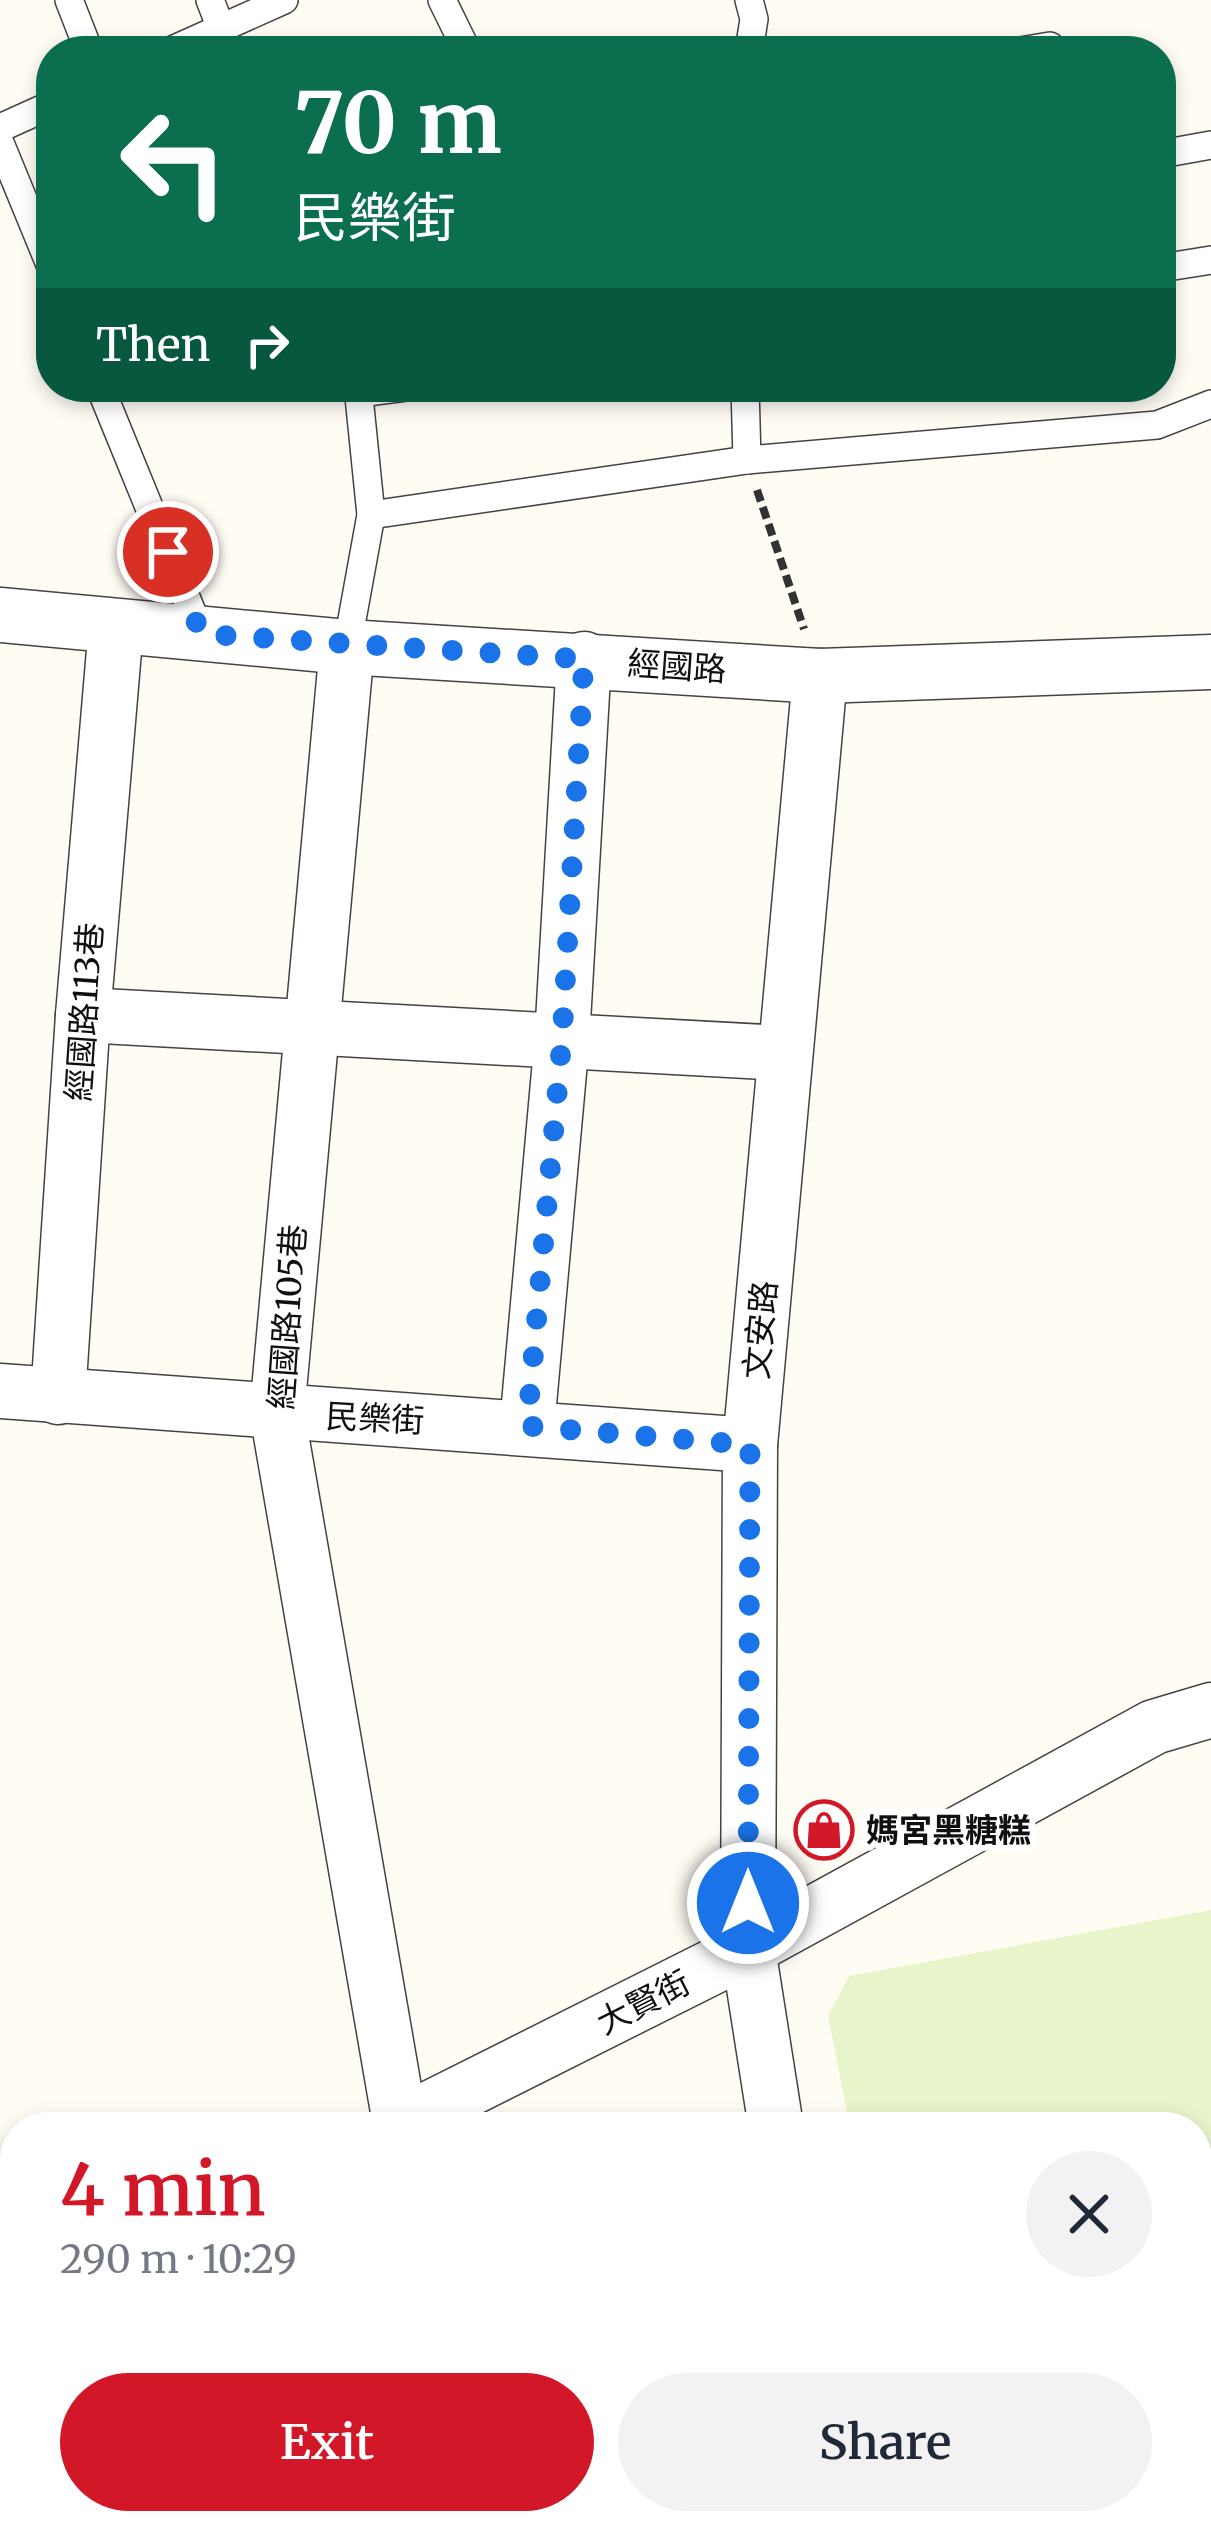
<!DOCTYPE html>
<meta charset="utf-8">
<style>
:root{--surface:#fff;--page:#f2f2f3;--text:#1f2937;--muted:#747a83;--accent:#d21728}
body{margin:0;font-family:Merriweather,"Noto Sans TC",serif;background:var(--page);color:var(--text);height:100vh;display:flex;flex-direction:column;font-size:45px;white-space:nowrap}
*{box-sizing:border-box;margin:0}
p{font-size:39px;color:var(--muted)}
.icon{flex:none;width:66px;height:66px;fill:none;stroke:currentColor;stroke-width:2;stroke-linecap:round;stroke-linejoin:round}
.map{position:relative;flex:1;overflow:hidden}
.drawer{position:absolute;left:0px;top:2112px;width:1212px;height:423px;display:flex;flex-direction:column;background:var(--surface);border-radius:48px 48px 0 0;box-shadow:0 6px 18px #0003}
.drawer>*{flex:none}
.guide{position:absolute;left:36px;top:36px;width:1140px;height:366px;border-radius:48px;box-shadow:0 6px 18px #0003;background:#0b6e4f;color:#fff;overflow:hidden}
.pin{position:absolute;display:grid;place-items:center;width:102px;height:102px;color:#fff;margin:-51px;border:6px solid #fff;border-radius:50%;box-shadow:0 3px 12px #0007}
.me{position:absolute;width:132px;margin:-66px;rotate:0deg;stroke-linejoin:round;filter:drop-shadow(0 0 9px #0008)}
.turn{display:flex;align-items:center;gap:42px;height:252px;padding:0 60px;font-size:54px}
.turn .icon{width:156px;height:156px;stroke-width:2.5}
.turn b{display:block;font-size:84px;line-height:102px}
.then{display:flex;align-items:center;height:114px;padding:0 60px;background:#0003;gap:24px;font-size:45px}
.round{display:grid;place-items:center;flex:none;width:126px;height:126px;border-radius:63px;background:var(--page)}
.head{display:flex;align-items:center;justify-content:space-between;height:204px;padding:0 60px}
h1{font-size:72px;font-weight:600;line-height:90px;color:var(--accent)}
.cta{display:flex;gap:24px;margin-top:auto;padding:24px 60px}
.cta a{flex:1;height:138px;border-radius:72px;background:var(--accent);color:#fff;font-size:48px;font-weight:600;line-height:138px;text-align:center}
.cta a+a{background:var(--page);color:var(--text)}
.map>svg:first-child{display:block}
.pitch{fill:#e8f5cb}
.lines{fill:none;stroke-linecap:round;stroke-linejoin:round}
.lane-casing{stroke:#434343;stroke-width:30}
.street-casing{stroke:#434343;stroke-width:57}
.path{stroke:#323232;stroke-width:8;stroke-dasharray:12 6;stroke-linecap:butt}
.lane{stroke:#fff;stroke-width:27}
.street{stroke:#fff;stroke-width:54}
.route{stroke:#1a73e8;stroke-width:21;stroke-dasharray:0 37.8}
.labels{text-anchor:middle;stroke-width:12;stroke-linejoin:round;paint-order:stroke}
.street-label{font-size:33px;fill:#101010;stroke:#fff}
.poi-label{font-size:33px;font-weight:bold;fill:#101010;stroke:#fff;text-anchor:start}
</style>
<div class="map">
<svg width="1211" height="2534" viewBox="0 0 1211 2534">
<rect width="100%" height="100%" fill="#fffcf4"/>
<polygon class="pitch" points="1211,1910 1211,2534 932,2534 929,2520 1197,2520 1197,2127 850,2127 828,2016 849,1976"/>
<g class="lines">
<defs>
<g id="lane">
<polyline points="69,0 89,51"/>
<polyline points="210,0 221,28"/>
<polyline points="442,0 467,51"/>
<polyline points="749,0 754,19 749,51"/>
<polyline points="170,51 284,0"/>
<polyline points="1020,51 1050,46"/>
<polyline points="0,128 51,105"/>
<polyline points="0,143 51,267"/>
<polyline points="1161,154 1211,145"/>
<polyline points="1161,268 1211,260"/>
<polyline points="100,387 201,634"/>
<polyline points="745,387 747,460"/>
<polyline points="359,393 406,387"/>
<polyline points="371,515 747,460 1157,425 1211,404"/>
<polyline points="347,647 371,515 358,387"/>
<polyline points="684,2534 725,2520"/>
</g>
<g id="street">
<polyline points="0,615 347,647 820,676 1211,662"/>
<polyline points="347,647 277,1412 400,2123"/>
<polyline points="83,1015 784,1053"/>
<polyline points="0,1391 750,1445"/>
<polyline points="58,1397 83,1015 116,627"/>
<polyline points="527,1426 562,1039 584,659"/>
<polyline points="393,2127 748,1949 1154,1727 1211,1710"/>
<polyline points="776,2127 748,1949 750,1445 820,676"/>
<polyline points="0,2369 15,2431"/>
<polyline points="36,2520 40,2534"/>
<polyline points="844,2520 849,2534"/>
</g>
</defs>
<use href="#lane" class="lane-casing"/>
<use href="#street" class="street-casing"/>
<polyline class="path" points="757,490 804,629"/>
<use href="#lane" class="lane"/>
<use href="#street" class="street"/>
</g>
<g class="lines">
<polyline class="route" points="168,552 201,634 584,659 562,1039 527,1426 750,1445 748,1903"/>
</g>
<defs>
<symbol id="shop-ring" viewBox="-11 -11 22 22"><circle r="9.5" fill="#fff" stroke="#d21728" stroke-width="1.5"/><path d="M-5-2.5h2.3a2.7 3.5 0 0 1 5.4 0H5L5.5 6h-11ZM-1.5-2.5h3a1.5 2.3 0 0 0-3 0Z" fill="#d21728"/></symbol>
</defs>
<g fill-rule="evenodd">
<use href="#shop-ring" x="791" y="1797" width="66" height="66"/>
</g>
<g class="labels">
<g class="street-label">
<text transform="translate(677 666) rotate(4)" y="12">經國路</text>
<text transform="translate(84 1012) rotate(-86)" y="12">經國路113巷</text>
<text transform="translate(287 1317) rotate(-86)" y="12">經國路105巷</text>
<text transform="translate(760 1330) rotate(-85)" y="12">文安路</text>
<text transform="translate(375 1418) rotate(3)" y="12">民樂街</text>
<text transform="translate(643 2002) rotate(-27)" y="12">大賢街</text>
</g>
<g class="poi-label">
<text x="866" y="1842">媽宮黑糖糕</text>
</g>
</g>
</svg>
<div class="pin" style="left:168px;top:552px;background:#d93025"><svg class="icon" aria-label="arrive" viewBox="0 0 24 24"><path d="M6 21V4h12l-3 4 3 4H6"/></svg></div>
<svg class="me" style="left:748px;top:1903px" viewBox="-20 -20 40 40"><circle r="17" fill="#1a73e8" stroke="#fff" stroke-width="3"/><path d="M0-11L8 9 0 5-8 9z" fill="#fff"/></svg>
<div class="guide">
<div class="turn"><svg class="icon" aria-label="left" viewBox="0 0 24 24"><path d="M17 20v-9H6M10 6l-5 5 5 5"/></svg><div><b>70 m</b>民樂街</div></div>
<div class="then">Then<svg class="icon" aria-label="right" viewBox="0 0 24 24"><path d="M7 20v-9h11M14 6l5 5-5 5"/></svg></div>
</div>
<section class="drawer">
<div class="head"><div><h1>4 min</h1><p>290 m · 10:29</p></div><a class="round"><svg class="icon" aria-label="close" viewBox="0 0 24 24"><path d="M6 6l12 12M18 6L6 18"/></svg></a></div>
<div class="cta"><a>Exit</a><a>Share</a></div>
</section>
</div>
